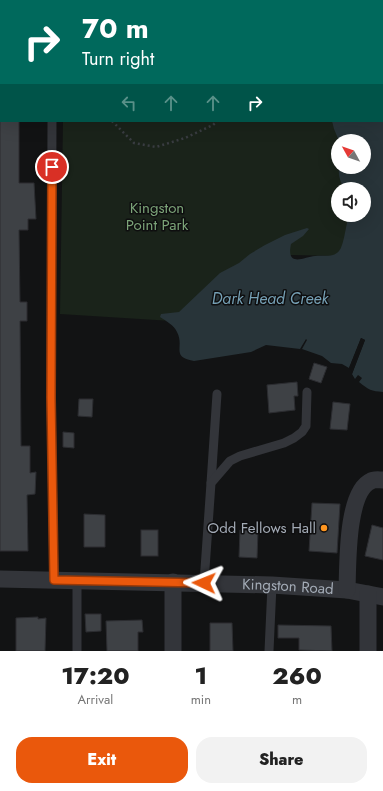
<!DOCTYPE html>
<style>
:root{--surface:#fff;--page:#f2f2f2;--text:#222;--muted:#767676;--accent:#ea580c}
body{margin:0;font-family:Jost,sans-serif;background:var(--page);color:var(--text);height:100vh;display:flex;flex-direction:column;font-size:15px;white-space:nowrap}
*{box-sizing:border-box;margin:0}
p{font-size:13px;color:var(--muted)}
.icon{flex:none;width:22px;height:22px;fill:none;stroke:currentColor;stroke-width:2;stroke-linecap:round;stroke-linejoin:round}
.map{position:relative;height:651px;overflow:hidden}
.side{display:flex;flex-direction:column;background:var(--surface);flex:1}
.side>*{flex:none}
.guide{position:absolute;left:0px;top:0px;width:383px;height:122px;box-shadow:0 4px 16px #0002;background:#00695c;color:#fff;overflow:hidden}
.needle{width:26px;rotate:310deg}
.controls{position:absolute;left:331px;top:134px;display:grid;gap:8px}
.controls a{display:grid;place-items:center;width:40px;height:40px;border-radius:50%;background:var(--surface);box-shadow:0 4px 16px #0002;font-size:20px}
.pin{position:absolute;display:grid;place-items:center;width:34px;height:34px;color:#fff;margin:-17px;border:2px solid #fff;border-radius:50%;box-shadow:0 1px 4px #0007}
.me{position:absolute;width:44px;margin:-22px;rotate:272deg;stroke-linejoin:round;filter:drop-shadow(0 0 3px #0008)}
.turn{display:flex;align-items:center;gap:14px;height:84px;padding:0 16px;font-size:18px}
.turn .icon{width:52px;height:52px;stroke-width:2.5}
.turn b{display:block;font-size:28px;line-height:34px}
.lanes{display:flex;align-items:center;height:38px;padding:0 16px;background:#0003;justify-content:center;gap:20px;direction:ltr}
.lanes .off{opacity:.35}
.eta{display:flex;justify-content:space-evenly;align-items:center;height:68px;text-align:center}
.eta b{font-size:24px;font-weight:800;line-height:28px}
.button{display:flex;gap:8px;margin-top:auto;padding:8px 16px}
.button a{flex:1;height:46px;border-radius:16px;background:var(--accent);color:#fff;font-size:16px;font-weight:800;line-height:46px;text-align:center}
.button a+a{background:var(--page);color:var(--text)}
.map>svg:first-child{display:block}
.green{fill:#1a231a}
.water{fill:#283439}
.pier{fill:#121314}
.building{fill:#3e4145;stroke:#2c2d31}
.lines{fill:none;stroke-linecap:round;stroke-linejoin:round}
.path{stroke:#393c41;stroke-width:2.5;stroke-dasharray:2 3;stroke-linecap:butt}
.lane{stroke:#33353a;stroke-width:9}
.street{stroke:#33353a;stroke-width:17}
.route-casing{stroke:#983908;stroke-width:10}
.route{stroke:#ea580c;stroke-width:7}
.poi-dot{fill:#ff9620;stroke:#0e0e0f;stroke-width:1.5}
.labels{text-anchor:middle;stroke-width:3;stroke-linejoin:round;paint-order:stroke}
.park-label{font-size:15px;fill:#7ba378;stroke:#0e0e0f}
.poi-label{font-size:15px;fill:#a3abb6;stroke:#0e0e0f;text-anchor:end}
.street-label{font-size:15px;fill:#a3abb6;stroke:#0e0e0f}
.water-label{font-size:16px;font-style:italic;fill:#76a0b5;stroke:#0e0e0f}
</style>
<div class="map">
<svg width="383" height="651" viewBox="0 0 383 651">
<rect width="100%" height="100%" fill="#121314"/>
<g class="green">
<polygon points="0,0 328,0 328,1 1,1 0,62"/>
<polygon points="63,121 353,121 354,141 338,141 338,167 356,167 357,189 338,189 338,215 359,215 359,223 336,256 292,255 255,260 188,322 60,314"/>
</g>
<path class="water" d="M 313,0 L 383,0 L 383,392 C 371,391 369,390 359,382 L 362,378 L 358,375 L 355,379 L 352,374 L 365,340 L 361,338 L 349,368 L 342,364 L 331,363 L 322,356 L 302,349 L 307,340 L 306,339 L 300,349 L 266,345 L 251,352 L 194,361 C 170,357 185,347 177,332 C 174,325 166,321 160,317 L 161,314 L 179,312 L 220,273 L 239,263 L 250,254 L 265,245 L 285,235 L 307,228 L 309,229 L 303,236 L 291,244 C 286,268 304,257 315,256 C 324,255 333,258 339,251 C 344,246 346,224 349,215 L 364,215 L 364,189 L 345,189 C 340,183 338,175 339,167 L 364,167 L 364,141 L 339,141 L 334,129 L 332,121 L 382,121 L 382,1 Z"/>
<polygon class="pier" points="361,338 365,340 352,374 351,371 363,341 350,370 349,368"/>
<g class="building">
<polygon points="0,121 19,121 19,183 34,183 36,219 28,219 28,230 19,230 20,302 27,302 27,321 20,321 21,446 30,446 30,473 36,472 35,494 27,495 28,551 0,551"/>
<polygon points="314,363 327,367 321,383 309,379"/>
<polygon points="297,382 298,396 294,396 295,410 269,413 267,385"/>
<polygon points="79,399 93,399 92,417 78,416"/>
<polygon points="333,402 350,404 347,430 330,429"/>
<polygon points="63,432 74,433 74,448 63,447"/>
<polygon points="312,503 340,504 337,553 309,551"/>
<polygon points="84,514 105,515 105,547 84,547"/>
<polygon points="372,525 383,528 383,560 365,556"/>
<rect x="141" y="530" width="17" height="26"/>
<polygon points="240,530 258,531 257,558 239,557"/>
<polygon points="85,614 101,614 101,631 86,632"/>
<polygon points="38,617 38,619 46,618 45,651 16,651 16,618"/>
<polygon points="142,620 143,632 138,632 138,651 107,651 106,621"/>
<polygon points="210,623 232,623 233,651 210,651"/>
<polygon points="278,625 331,626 332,651 299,650 299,638 278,638"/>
</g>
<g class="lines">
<g class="path">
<polyline points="33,0 34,1"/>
<polyline points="100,0 104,1"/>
<polyline points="112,121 134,143 156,147 185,138 213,125 217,121"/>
</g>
<g class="lane">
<polyline points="52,121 51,399 54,580"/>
<polyline points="211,483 217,394"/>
<polyline points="204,583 211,483 230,461 240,456 284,443 294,438 302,432 306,426 307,392"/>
<polyline points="77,651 77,580"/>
<polyline points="269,651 272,585"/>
</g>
<g class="street">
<polyline points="0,74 1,74"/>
<path id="s1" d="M 0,579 L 272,585 L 347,590 L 383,597"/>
<polyline points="173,582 173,651"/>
<path d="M 347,590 C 348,566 346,492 371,481 C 374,479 379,480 383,480"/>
<polyline points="368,651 368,594"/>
</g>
</g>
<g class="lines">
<defs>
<polyline id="route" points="52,167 51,398 54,580 204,583"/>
</defs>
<use href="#route" class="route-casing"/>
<use href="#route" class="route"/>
</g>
<circle class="poi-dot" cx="324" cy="528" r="4"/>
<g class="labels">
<g class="park-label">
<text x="157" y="213">Kingston<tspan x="157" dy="17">Point Park</tspan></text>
</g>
<g class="poi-label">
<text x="316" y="533">Odd Fellows Hall</text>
</g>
<g class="street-label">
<text dy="5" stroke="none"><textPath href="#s1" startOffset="288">Kingston Road</textPath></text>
</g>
<g class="water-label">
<text x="270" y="304">Dark Head Creek</text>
</g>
</g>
</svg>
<div class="controls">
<a><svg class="needle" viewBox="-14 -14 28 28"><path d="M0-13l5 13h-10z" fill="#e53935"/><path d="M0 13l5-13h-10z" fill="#767676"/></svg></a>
<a><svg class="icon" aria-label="sound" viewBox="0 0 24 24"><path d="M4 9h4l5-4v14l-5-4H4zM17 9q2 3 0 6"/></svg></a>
</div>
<div class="pin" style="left:52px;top:167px;background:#d93025"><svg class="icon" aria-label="arrive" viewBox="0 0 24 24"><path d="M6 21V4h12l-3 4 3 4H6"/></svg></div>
<svg class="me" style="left:204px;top:583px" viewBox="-20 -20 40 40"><path d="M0-17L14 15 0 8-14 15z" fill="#ea580c" stroke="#fff" stroke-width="4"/></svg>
<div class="guide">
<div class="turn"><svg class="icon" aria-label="right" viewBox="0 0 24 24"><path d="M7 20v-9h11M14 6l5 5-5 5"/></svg><div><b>70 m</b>Turn right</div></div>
<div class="lanes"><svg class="icon off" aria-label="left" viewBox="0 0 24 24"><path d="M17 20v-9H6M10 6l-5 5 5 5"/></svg><svg class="icon off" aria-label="ahead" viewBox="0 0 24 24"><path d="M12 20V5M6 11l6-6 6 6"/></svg><svg class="icon off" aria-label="ahead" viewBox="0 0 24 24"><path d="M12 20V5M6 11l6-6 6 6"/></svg><svg class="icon" aria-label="right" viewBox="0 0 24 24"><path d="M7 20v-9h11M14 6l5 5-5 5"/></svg></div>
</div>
</div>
<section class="side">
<div class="eta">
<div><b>17:20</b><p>Arrival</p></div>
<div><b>1</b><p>min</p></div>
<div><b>260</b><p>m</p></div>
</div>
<div class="button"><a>Exit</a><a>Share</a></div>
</section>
